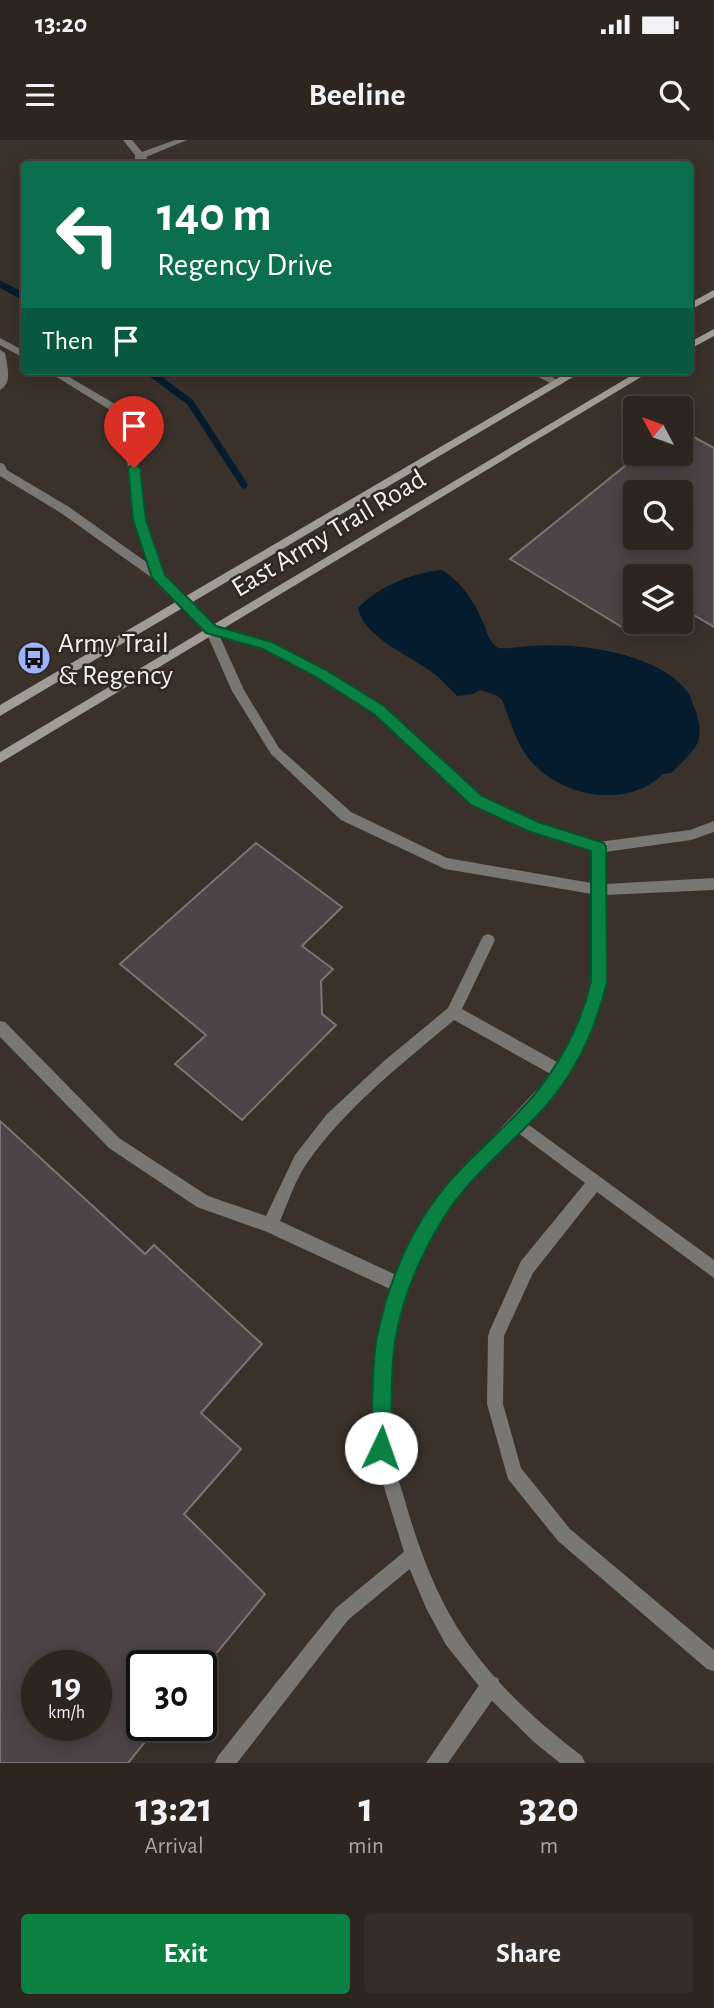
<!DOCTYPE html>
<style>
:root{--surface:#2c2520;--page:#342d29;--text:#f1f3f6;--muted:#a6a5a5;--line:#48423e;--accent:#0b8043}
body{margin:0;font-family:"Alegreya Sans",sans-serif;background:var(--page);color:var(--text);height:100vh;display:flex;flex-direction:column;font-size:26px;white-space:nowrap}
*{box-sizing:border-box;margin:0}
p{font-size:23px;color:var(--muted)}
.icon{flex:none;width:38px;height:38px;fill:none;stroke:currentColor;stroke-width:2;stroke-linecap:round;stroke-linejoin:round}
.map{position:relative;height:1623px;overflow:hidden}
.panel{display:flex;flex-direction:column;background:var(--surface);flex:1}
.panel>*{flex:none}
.guide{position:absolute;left:21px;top:21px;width:672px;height:214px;border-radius:7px;box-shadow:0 4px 18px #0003,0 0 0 2px var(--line);background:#0b6e4f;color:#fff;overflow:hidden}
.needle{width:46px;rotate:311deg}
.buttons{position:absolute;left:623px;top:256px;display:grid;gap:14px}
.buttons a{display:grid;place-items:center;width:70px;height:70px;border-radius:7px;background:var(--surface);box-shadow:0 4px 18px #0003,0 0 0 2px var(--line);font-size:35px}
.speed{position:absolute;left:21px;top:1510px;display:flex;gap:14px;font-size:35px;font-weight:700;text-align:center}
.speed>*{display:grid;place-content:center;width:91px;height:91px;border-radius:50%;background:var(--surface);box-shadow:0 4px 18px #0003,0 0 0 2px var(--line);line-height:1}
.speed small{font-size:18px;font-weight:400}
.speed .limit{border:4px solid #111;border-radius:10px;background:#fff;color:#111}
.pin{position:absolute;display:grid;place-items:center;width:60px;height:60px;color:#fff;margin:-72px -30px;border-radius:50% 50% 50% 0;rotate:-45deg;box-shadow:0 0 7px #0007}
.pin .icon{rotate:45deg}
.me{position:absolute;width:77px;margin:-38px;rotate:3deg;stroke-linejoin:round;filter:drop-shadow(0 0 5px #0008)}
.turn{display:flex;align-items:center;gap:24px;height:147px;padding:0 21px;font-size:32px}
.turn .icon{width:91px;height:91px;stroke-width:2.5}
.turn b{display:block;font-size:49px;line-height:60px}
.then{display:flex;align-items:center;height:66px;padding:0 21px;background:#0003;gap:14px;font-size:26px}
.eta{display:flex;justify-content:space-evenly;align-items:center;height:119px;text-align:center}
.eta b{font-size:42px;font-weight:600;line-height:49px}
.cta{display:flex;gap:14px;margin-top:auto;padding:14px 21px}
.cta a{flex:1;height:80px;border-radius:7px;background:var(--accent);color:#fff;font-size:28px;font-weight:600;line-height:80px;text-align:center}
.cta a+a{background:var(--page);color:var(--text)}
.status{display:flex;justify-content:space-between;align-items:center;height:49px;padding:0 35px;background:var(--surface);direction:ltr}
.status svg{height:19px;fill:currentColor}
header{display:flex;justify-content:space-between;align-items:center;height:91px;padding:0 21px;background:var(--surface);font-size:32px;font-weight:600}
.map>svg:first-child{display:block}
.water{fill:#051c2f}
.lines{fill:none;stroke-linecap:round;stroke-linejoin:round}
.stream{stroke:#051c2f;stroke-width:7}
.building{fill:#4e4346;stroke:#7f7276;stroke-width:2;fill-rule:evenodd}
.service{fill:#797773;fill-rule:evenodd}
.minor{fill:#797773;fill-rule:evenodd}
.secondary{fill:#a09d96;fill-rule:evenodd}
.route{fill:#0b8043;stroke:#07532c;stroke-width:2}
.labels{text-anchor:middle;stroke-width:5;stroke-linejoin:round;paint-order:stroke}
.street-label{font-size:28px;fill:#f6f1ed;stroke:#302722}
.poi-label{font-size:28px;fill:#f6f1ed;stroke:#302722;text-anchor:start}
</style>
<div class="status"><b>13:20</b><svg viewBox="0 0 49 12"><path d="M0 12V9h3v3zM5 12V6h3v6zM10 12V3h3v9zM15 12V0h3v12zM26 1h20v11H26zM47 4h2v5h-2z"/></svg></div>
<header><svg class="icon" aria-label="menu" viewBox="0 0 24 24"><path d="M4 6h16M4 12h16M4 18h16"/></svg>Beeline<svg class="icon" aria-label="search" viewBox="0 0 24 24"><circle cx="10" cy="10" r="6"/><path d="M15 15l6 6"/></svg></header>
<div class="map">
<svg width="714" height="1623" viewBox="0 0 714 1623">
<rect width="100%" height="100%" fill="#3a312b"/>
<path class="water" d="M 442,430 C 463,443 474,462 484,484 C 488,495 488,500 498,508 C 509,509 519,507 530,506 C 575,502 656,512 686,550 C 691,555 692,563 695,569 C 707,604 695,609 671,633 L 663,634 C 627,670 560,657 529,619 C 516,603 510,580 502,560 L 496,555 L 480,550 L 473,554 L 457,556 C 450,549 444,542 437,536 C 415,518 362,497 358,468 C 379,446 412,433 442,430 Z"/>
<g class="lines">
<g class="stream">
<polyline points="0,144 24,157"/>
<polyline points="148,231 190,262 244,345"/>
</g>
</g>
<g class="building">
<path d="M 681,290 L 714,308 L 714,487 L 687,471 L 681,471 L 681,436 L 635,436 L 635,481 L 642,481 L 630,492 L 510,419 L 641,313 L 681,313 ZM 635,352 L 681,352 L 681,397 L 635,397 Z"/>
<polygon points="256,703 342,767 302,806 333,829 321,841 322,874 336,885 242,980 175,924 206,895 120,824"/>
<path d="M 0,981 L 145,1114 L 154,1105 L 262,1204 L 201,1273 L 241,1309 L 184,1374 L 265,1454 L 201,1532 L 201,1526 L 142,1526 L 142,1586 L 158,1586 L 128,1623 L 0,1623 ZM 37,1526 L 96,1526 L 96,1586 L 37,1586 Z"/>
</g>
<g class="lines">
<g class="service">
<path d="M 488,794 L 493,796 L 495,800 L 462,869 L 566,927 L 568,932 L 566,937 L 561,939 L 556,937 L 454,880 C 402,924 346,967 307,1023 C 295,1040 288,1063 280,1081 L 407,1140 L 409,1146 L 407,1152 L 401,1154 L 267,1092 L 197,1067 L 109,1008 L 0,897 L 0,881 L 5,882 L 119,998 L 208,1056 L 266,1076 L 295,1015 L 327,974 L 384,921 L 448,868 L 483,796 Z"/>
<polygon points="518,977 714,1120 714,1138 597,1052 533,1133 504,1196 503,1264 521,1328 570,1389 714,1510 714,1531 707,1529 558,1401 508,1339 487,1264 488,1196 490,1190 521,1121 585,1043 513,989 510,984 513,979"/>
<polygon points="411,1408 417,1411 420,1417 417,1423 348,1480 237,1623 215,1623 218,1616 336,1468 405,1411"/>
<polygon points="491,1536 498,1538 500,1545 498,1552 448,1623 426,1623 484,1538"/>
</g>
<g class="minor">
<polygon points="123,0 132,0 142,12 175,0 187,0 146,17 151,24 143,24 135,19 135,15"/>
<polygon points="0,198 24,211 24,218 0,205"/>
<path d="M 0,210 L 5,213 C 7,226 13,243 0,250 Z"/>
<path d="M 47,231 L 59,231 L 132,274 L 145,380 L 164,435 L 215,487 L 271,502 L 325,530 L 383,567 L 481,657 L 537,682 L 598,702 L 690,690 L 714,681 L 714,692 L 691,700 L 605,712 L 605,744 L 714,738 L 714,750 L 605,755 C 605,783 608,812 606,840 C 602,892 552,957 517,994 C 492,1020 462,1045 443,1076 C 402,1140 382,1235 390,1310 C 391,1324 398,1337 402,1351 C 418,1407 437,1462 472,1509 C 503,1551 541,1585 582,1616 L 585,1623 L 560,1623 L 534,1602 L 487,1556 L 446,1505 L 426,1468 L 408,1425 L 373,1311 L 374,1244 L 383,1184 L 401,1127 L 416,1094 L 444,1049 L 541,945 C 563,915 586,880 592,843 C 596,817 592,781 592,754 L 445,729 L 341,680 L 271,614 L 232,551 L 206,492 L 181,466 L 155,440 L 61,373 L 0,336 L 0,323 L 4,324 L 7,330 L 69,367 L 149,424 L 133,380 L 123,278 ZM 220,497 L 263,508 L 317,536 L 375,573 L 471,665 L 528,690 L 591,710 L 591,743 L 447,718 L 351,672 L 279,608 L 244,550 Z"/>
<polygon points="527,231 541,231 563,243 558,246 554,245"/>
</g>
<g class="secondary">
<polygon points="714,150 714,157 690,170 690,163"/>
<polygon points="714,189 714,196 690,209 690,202"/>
<polygon points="570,231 583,231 0,576 0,565"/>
<polygon points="639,231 651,231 0,623 0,612"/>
</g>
</g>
<path class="route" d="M 134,323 L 140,328 L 146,380 L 165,435 L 216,486 L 272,502 L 326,530 L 384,566 L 482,656 L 538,682 L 604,703 L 606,707 L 607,842 C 596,888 575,934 543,969 C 511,1005 468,1037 443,1079 C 420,1116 402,1158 395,1202 C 390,1236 392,1273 391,1308 L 388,1315 L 381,1318 L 374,1315 L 371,1308 C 373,1273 371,1236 376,1202 C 385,1154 404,1103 432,1064 C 460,1023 502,993 534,955 C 561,922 581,884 591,842 L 591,711 L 528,691 L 471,665 L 374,574 L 316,537 L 263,509 L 206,493 L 152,438 L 133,380 L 128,328 Z"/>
<defs>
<symbol id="bus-disc" viewBox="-11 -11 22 22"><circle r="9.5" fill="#9db4fd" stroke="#302722"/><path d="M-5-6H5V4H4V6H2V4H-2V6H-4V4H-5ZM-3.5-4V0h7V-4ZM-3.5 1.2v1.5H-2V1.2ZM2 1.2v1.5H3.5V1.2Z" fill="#111"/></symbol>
</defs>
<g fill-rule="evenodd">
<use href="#bus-disc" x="15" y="499" width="38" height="38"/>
</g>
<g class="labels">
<g class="street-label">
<text transform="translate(328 392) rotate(-31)" y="10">East Army Trail Road</text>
</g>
<g class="poi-label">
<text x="58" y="512">Army Trail<tspan x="58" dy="32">&amp; Regency</tspan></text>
</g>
</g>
</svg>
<div class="buttons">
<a><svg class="needle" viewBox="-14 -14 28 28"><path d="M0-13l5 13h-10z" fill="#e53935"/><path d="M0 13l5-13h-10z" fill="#a6a5a5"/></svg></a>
<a><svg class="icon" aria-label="search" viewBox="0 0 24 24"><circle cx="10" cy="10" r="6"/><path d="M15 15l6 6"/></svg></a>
<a><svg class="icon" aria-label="layers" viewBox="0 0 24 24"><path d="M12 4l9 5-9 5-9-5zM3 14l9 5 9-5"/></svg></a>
</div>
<div class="speed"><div>19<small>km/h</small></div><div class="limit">30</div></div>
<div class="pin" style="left:134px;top:328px;background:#d93025"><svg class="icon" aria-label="arrive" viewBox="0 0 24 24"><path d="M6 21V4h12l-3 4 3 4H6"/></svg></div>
<svg class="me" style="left:381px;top:1308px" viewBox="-20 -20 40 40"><circle r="19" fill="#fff"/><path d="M0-13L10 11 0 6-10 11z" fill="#0b8043"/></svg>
<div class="guide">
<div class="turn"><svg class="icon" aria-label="left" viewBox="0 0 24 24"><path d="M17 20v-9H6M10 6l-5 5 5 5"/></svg><div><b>140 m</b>Regency Drive</div></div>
<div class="then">Then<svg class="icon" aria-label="arrive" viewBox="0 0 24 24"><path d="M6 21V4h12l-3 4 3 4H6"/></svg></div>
</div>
</div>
<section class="panel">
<div class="eta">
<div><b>13:21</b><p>Arrival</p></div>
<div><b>1</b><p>min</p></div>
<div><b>320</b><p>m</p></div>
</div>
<div class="cta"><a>Exit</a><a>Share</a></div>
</section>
